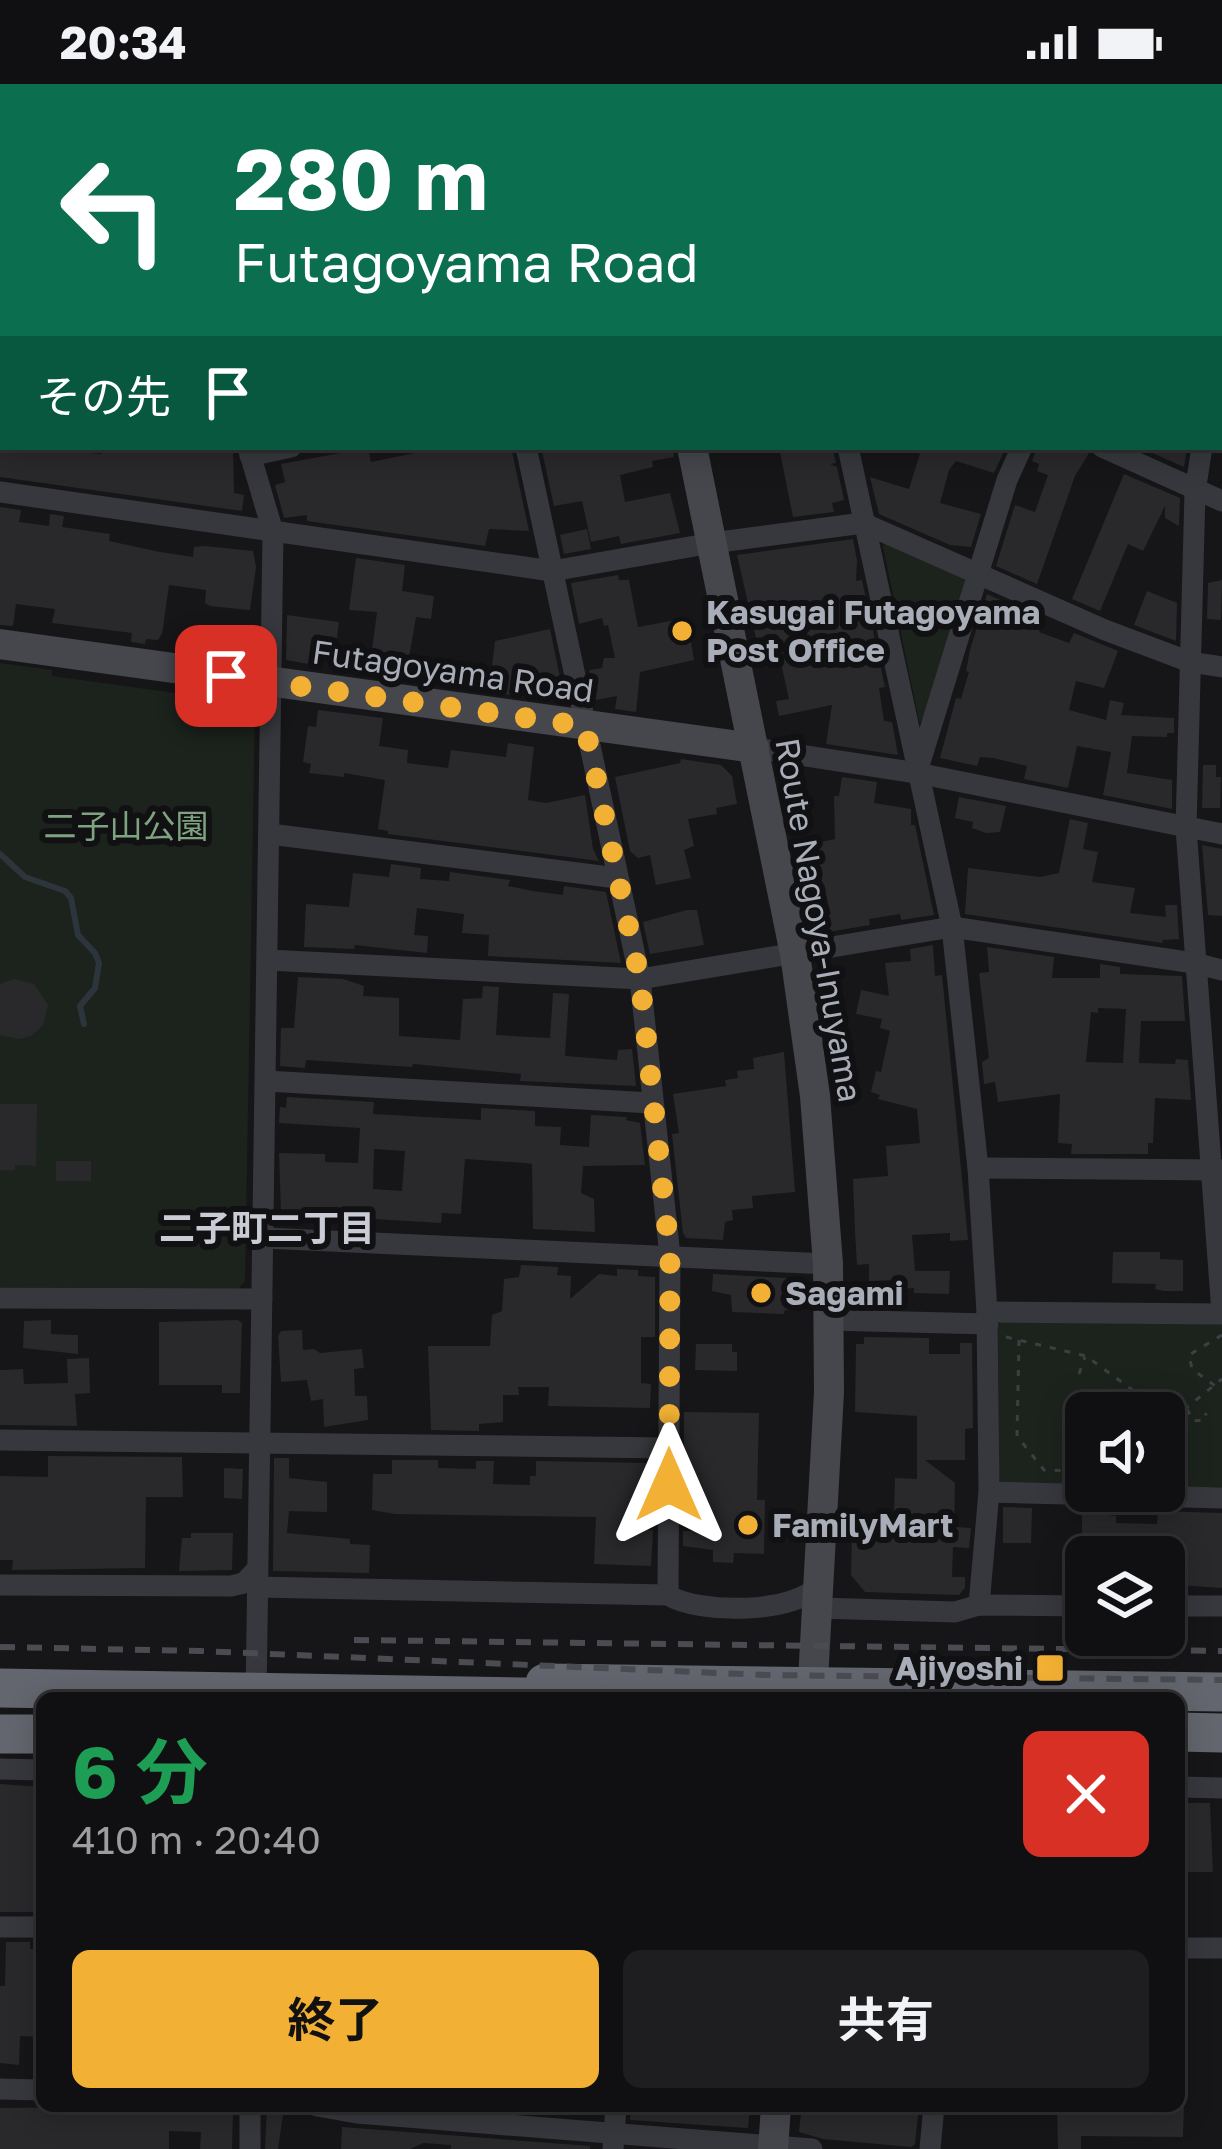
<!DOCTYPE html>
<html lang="ja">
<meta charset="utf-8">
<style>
:root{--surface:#101012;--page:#1e1e20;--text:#f1f3f6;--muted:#9c9d9f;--line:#303032;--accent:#f2b134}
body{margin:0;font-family:"Golos Text","Noto Sans JP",sans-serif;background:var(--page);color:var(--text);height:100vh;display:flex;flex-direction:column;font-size:45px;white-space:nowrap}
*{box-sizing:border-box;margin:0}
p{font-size:39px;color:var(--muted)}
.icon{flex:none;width:66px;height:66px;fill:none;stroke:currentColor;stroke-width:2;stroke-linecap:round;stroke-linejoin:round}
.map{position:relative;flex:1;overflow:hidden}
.sheet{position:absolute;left:36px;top:1608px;width:1149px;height:420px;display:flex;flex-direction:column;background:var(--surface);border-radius:18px;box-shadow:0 6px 30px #0003,0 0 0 3px var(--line)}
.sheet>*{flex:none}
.hud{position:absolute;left:0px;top:0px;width:1224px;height:366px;box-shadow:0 6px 30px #0003,0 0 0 3px var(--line);background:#0b6e4f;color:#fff;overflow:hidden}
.buttons{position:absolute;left:1065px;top:1308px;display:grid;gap:24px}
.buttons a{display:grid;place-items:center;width:120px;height:120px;border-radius:18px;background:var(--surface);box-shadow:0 6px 30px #0003,0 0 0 3px var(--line);font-size:60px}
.pin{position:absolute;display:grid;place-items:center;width:102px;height:102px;color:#fff;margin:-51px;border-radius:24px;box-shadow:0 6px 18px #0006}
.me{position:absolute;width:132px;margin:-66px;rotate:0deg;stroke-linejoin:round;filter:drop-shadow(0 0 9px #0008)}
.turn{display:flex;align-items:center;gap:42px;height:252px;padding:0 36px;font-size:54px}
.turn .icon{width:156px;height:156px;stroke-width:2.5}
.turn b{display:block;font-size:84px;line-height:102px}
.then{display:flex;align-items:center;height:114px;padding:0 36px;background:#0003;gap:24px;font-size:45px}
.round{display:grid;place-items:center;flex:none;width:126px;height:126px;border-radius:18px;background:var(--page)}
.summary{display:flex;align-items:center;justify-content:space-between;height:204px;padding:0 36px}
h1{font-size:72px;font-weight:700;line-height:90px;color:#1e9e55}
.primary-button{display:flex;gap:24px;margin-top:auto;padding:24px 36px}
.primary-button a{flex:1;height:138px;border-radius:18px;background:var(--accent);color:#111;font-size:48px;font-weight:700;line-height:138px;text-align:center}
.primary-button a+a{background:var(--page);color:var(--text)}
.status{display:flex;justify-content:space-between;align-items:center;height:84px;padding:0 60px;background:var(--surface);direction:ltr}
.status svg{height:33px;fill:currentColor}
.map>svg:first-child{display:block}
.green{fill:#1c231d}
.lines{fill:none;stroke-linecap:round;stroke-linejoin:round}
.stream{stroke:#2c353c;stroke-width:6}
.building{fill:#29292c;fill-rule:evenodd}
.path{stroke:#3d3f44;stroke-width:3;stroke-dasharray:6 9;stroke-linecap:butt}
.street{stroke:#37383d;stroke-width:21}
.secondary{stroke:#45474d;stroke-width:30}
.highway{stroke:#63666e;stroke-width:39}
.rail{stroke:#4a4c52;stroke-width:6;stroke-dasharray:15 12;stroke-linecap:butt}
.highway-bridge{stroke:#63666e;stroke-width:39}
.route{stroke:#f2b134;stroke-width:21;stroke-dasharray:0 37.8}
.poi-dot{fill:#f2b134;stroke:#111113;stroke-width:4.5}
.labels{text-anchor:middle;stroke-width:12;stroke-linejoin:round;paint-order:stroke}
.poi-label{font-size:33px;font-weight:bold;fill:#a8adb8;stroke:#111113;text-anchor:start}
.street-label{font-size:33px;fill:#a8adb8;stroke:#111113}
.park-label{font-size:33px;fill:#7fa381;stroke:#111113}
.neighbourhood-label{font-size:36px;font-weight:bold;fill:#c9ccd4;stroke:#111113}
</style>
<div class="status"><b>20:34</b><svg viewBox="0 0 49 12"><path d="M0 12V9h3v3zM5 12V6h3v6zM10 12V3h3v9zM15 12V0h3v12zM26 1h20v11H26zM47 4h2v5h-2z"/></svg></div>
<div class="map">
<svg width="1222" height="2065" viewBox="0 0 1222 2065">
<rect width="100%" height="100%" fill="#161618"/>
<g class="green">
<polygon points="889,458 965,494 968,502 927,637 919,637 883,462"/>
<polygon points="0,579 52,586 52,592 255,620 245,1197 238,1205 0,1203"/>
<polygon points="1002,1236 1222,1238 1222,1403 1164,1403 1164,1329 1086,1329 1086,1401 1005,1400 999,1396 998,1242"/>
</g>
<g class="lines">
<polyline class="stream" points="0,770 25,793 65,807 71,814 78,851 95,869 99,879 95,904 80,922 84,940"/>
</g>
<g class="building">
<polygon points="0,363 102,370 102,363 233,363 234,409 244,411 242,427 0,393"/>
<polygon points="430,363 511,363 529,447 489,445 485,462 307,437 307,431 284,434 275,401 285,398 281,380 368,364 371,378 430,366"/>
<polygon points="541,363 599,363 600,368 621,363 673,363 674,373 652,377 653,383 620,391 625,418 670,409 680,449 621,460 619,452 591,458 582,417 554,422"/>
<polygon points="779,363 832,363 836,379 830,380 837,383 844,416 832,419 834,428 793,433"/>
<polygon points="922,363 1006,363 994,389 956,377 949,386 940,419 981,430 971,463 950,461 879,430 870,393 909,405"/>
<polygon points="1037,363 1087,363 1089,369 1075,392 1037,500 996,482 1015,421 1035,428 1048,391 1037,387 1039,380 1032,377"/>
<polygon points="1139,363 1187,363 1184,383"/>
<polygon points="1124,390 1180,414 1179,442 1165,434 1165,422 1143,467 1128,460 1100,527 1072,515"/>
<polygon points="0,423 21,426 19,438 49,442 50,430 64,432 62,443 110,450 109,457 160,468 193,473 194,463 205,462 253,467 256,483 250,526 210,522 205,519 206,506 169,501 162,550 158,556 146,555 145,560 131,558 132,549 52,539 55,525 16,520 13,542 0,541"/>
<polygon points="587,445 591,465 564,470 560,451"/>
<polygon points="853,455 857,477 856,497 862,496 885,603 879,604 884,637 892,638 898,671 826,660 832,621 779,632 776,617 789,615 779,570 771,551 756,554 737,471"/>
<polygon points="356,474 405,481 402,507 434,512 431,535 416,533 407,585 370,581 377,528 349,526"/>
<polygon points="618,491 619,496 629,496 638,543 687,534 694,576 640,588 636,628 615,625 617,612 596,616 589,586 602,584 604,574 615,574 608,541 604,542 602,534 579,540 571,499"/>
<polygon points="1222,496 1221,536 1207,535 1208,499"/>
<polygon points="1147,507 1177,519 1176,557 1134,541"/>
<polygon points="987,510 1045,536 1039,548 1069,559 1074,549 1118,567 1104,604 1076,597 1069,626 1106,636 1110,616 1124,619 1121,631 1174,634 1174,649 1167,649 1167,653 1132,652 1127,689 1172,696 1172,725 1103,711 1111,668 1077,662 1068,704 1024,695 1027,682 993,674 980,673 977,682 940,674 956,614 961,615 969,588 966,587 970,566"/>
<polygon points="287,531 339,538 334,576 321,575 315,581 286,576"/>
<polygon points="550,545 564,613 560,618 489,608 495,557"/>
<polygon points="318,626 383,634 379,662 408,666 407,679 448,684 451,666 506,673 508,659 534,663 528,716 546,719 585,711 593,765 599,777 388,750 388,747 378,745 385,696 344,689 344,693 309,689 311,680 303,678 308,642 316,643"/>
<polygon points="681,675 721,681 732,692 737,720 716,724 717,730 688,735 694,762 684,766 691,794 656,801 650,771 638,774 630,767 615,693 680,679"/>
<polygon points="1203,681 1216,681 1216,693 1221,693 1220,724 1202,724"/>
<polygon points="842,693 877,698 874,719 911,725 911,741 915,741 934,831 901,836 900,830 869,835 870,841 822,849 819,836 831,830 812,760 835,755 834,712 839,712"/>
<polygon points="959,713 1006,722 1000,748 986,749 972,744 973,738 955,734"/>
<polygon points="1070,735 1088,739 1083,765 1098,768 1092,798 1135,804 1130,829 1166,833 1165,821 1177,821 1179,855 1163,856 1162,859 965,830 968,784 1040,793 1059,789"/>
<polygon points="1202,761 1222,765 1222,832 1208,831"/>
<polygon points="391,780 421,784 420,795 449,797 450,788 510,796 508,802 533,807 563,811 564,802 606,808 621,879 488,872 489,851 462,849 464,830 417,824 414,851 428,852 427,869 355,861 354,865 304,863 306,820 349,823 353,789 389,793"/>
<polygon points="687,826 697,826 704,861 650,870 643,838"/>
<polygon points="933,861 935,892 942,891 968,1156 950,1157 950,1149 912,1151 915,1187 950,1187 949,1210 914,1209 914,1204 901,1205 896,1196 869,1197 869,1180 857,1181 855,1147 853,1095 888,1092 886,1062 920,1059 917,1025 878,1015 880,1011 871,1008 876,987 881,988 890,947 880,944 882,935 856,930 861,906 889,912 885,879 911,877 910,865"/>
<path d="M 987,863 L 1054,873 L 1052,894 L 1100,894 L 1100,880 L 1120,883 L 1120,890 L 1182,892 L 1185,937 L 1141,937 L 1139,979 L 1175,980 L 1176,975 L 1188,976 L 1191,1016 L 1155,1014 L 1153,1059 L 1148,1059 L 1148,1070 L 1071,1070 L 1072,1060 L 1058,1059 L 1060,1010 L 998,1018 L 995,998 L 984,1000 L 982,978 L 989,974 L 979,889 L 989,888 ZM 1098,924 L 1126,925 L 1123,979 L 1086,978 L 1091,928 L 1098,929 Z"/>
<polygon points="298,893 343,895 364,902 363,912 399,914 399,952 460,956 463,915 482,914 483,902 499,903 496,951 550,954 553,909 569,910 565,972 617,976 618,966 632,965 636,1002 520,997 521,990 413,980 412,983 306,976 305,984 280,982 281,944 294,944"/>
<polygon points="14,895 34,900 48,921 43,941 31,952 19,955 0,951 0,900"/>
<polygon points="784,968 795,1108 752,1112 753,1124 732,1126 733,1136 725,1138 723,1156 686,1154 683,1149 672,1050 679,1049 673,1010 726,1002 725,996 738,994 737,987 754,985 753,974"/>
<path d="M 287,1013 L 374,1018 L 373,1030 L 481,1036 L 481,1024 L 535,1027 L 535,1042 L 561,1043 L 560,1061 L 589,1063 L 591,1031 L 627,1033 L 626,1036 L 640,1039 L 645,1081 L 583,1082 L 581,1109 L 594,1115 L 595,1148 L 533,1145 L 532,1080 L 526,1079 L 465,1075 L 461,1130 L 442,1129 L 441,1139 L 357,1134 L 334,1131 L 335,1127 L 281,1127 L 279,1069 L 325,1070 L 325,1078 L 358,1079 L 360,1044 L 279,1039 L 280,1023 L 286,1024 ZM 374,1065 L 405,1067 L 402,1107 L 373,1105 Z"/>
<polygon points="0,1020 37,1020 36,1082 15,1081 15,1086 0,1086"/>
<rect x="56" y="1077" width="35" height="20"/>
<polygon points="1113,1168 1160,1168 1160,1175 1183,1176 1183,1207 1164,1207 1155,1205 1156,1200 1112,1199"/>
<polygon points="521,1181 558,1183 557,1191 571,1192 570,1215 599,1190 617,1192 617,1185 638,1186 638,1192 655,1193 655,1253 641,1253 641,1299 651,1300 650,1324 548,1322 549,1303 518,1303 519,1311 503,1311 503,1338 479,1340 479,1347 431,1346 428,1262 490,1262 492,1231 502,1227 504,1195 519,1193"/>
<polygon points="713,1190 786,1194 796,1199 795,1227 785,1226 784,1230 732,1228 731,1211 712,1207"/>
<polygon points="51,1236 51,1250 78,1251 78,1270 23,1264 24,1237"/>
<polygon points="238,1236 242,1239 240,1309 222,1309 222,1301 159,1301 159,1238"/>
<polygon points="302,1246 303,1266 314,1265 320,1269 362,1265 364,1284 354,1285 355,1312 367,1312 368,1336 324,1343 323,1315 311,1317 307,1296 281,1298 278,1252 281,1247"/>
<polygon points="864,1253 929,1254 929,1270 960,1270 960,1259 972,1259 973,1344 965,1345 965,1376 925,1376 955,1399 954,1443 971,1444 969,1464 953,1463 952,1493 965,1493 965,1504 959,1511 865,1508 851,1491 852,1449 876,1450 882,1439 894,1432 895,1394 917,1395 917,1332 855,1328 856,1260 864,1260"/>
<polygon points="696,1260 732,1260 732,1268 737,1268 737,1287 695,1286"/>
<polygon points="89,1274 90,1309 75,1310 77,1342 0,1341 0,1286 23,1285 24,1300 68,1299 67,1275"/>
<polygon points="684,1328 759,1329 757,1416 765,1416 764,1470 734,1469 733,1479 713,1478 713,1466 683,1462 683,1447 700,1447 701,1409 684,1409"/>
<polygon points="48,1372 182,1373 183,1413 146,1413 145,1484 12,1486 13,1476 0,1476 0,1392 48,1393"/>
<polygon points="274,1374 289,1374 289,1394 327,1398 327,1428 289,1427 287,1449 350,1455 350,1460 370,1461 369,1489 273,1487"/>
<polygon points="392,1376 438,1376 438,1384 476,1385 476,1377 494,1377 493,1400 530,1401 530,1392 536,1392 536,1377 646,1379 646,1382 654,1382 654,1401 640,1401 640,1409 636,1409 635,1445 653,1446 651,1482 594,1480 596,1433 395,1430 372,1426 373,1390 392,1390"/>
<polygon points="224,1384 243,1385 242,1415 224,1414"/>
<polygon points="1003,1423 1032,1424 1031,1459 1003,1459"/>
<polygon points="1158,1427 1222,1429 1222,1504 1177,1501 1173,1492 1164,1492 1164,1473 1089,1473 1090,1465 1082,1455 1082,1428 1116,1432 1116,1439 1157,1440"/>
<polygon points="191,1449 233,1449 232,1486 179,1487 182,1454 191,1454"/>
<polygon points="0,1700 42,1703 41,1828 0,1828"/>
<polygon points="1179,1719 1210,1719 1213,1788 1179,1788"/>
<polygon points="6,1858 30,1858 30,1865 41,1865 42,1953 20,1952 19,1981 0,1979 0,1902 5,1902"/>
<polygon points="198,2022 233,2025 232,2065 200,2065 201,2048 169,2047 169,2065 0,2065 0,2024"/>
<polygon points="267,2022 284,2024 278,2065 265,2065"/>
<polygon points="631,2022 750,2022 748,2044 630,2036"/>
<polygon points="854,2022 919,2022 915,2060 911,2063 823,2055 799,2048 801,2029 854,2030"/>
<polygon points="1057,2022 1184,2022 1183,2053 1081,2052 1081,2065 1058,2065"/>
<polygon points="342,2043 590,2062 590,2065 451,2065 451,2061 423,2059 410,2065 341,2065"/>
</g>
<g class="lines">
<g class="path">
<polyline points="1222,1251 1189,1271 1192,1285 1222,1307"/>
<polyline points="1006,1253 1086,1272 1149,1318 1186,1324 1222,1295"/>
<polyline points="1019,1256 1017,1352 1044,1386 1086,1387"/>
<polyline points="1079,1290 1085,1273"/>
<polyline points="1187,1325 1193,1337 1205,1336 1206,1329"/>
</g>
<g class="street">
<polyline points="103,0 103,3"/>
<polyline points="772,0 773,3"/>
<polyline points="1030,0 1031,3"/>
<polyline points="257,3 267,0"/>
<polyline points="1182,3 1183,0"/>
<polyline points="0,77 3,77"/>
<polyline points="0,177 3,177"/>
<polyline points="1221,203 1222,204"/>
<polyline points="1221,254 1222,249"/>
<polyline points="0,316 3,315"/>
<polyline points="248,363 273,448 256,1613"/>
<polyline points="526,363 640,895 670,1172 668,1511"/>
<polyline points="848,363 952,843 978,1084 987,1228 989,1408 979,1521"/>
<polyline points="1102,363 1222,417"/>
<polyline points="1202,363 1195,408 1186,744 1222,1229"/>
<polyline points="250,372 291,363"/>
<polyline points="0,408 552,487 712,459 863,439 1105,546 1190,578 1222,583"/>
<polyline points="754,664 917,689 1222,750"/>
<polyline points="917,688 1007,396 1022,363"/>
<polyline points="270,750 617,794"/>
<polyline points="268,876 640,895 952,843 1194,879 1222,886"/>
<polyline points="266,997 651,1019"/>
<polyline points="978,1084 1222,1086"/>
<polyline points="264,1154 828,1180"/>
<polyline points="0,1214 262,1215"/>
<polyline points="987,1228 1222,1230"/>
<polyline points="829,1236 988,1240"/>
<polyline points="0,1356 669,1364"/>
<polyline points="989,1408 1222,1414"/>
<polyline points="0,1501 231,1502 244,1499 256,1486"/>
<path d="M 256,1503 L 668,1511 C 697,1530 798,1531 820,1499"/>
<polyline points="1164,1522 1222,1522"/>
<polyline points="819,1524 955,1528 979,1521 1086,1522"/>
<polyline points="0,1685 42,1686"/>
<polyline points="1179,1703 1222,1704"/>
<polyline points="0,1843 42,1843"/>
<polyline points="1179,1864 1222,1864"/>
<polyline points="0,2005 42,2006"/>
<polyline points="317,2022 357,2029 812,2065"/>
<polyline points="250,2065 250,2022"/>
<polyline points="613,2065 616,2022"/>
<polyline points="930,2065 934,2022"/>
</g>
<g class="secondary">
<polyline points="611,0 612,3"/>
<polyline points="692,363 795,870 815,1012 828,1180 829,1308 812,1614"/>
<polyline points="0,560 754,664"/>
<polyline points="773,2065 776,2022"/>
</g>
<g class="highway">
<polyline points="545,1599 1222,1608"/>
<polyline points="1179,1648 1222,1649"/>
<polyline points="0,1650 42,1650"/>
</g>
<g class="rail">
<polyline points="354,1556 1222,1567"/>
<polyline points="0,1563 201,1567 766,1591 1222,1596"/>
</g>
<polyline class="highway-bridge" points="0,1604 586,1614"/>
</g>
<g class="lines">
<polyline class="route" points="226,592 585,642 640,895 670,1172 669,1401"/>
</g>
<g class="poi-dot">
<circle cx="682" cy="547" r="12"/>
<circle cx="761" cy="1209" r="12"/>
<circle cx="748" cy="1441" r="12"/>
<rect x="1035" y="1569" width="30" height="30" rx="6"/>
</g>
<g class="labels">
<g class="poi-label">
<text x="706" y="540">Kasugai Futagoyama<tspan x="706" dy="38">Post Office</tspan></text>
<text x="785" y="1221">Sagami</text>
<text x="772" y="1453">FamilyMart</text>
<text x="1023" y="1596" text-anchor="end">Ajiyoshi</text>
</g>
<g class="street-label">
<text transform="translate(453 587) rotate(8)" y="12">Futagoyama Road</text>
<text transform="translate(819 836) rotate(80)" y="12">Route Nagoya-Inuyama</text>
</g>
<g class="park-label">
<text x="126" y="754">二子山公園</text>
</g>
<g class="neighbourhood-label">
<text x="267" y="1157">二子町二丁目</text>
</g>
</g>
</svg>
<div class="buttons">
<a><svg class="icon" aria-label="sound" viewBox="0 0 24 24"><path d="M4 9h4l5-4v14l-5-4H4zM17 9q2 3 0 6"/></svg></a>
<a><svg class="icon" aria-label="layers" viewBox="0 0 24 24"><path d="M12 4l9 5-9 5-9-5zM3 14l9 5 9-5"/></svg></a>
</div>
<div class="pin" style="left:226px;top:592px;background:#d93025"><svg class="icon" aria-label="arrive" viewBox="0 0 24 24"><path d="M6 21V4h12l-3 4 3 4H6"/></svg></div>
<svg class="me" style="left:669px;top:1401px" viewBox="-20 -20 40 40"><path d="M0-17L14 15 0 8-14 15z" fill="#f2b134" stroke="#fff" stroke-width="4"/></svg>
<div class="hud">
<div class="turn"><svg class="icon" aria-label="left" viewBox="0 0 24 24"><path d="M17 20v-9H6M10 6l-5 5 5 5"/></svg><div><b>280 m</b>Futagoyama Road</div></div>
<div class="then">その先<svg class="icon" aria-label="arrive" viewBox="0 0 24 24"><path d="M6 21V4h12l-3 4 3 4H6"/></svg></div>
</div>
<section class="sheet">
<div class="summary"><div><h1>6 分</h1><p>410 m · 20:40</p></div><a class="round" style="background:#d93025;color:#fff"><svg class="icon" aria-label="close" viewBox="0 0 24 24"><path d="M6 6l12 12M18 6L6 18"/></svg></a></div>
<div class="primary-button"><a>終了</a><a>共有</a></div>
</section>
</div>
